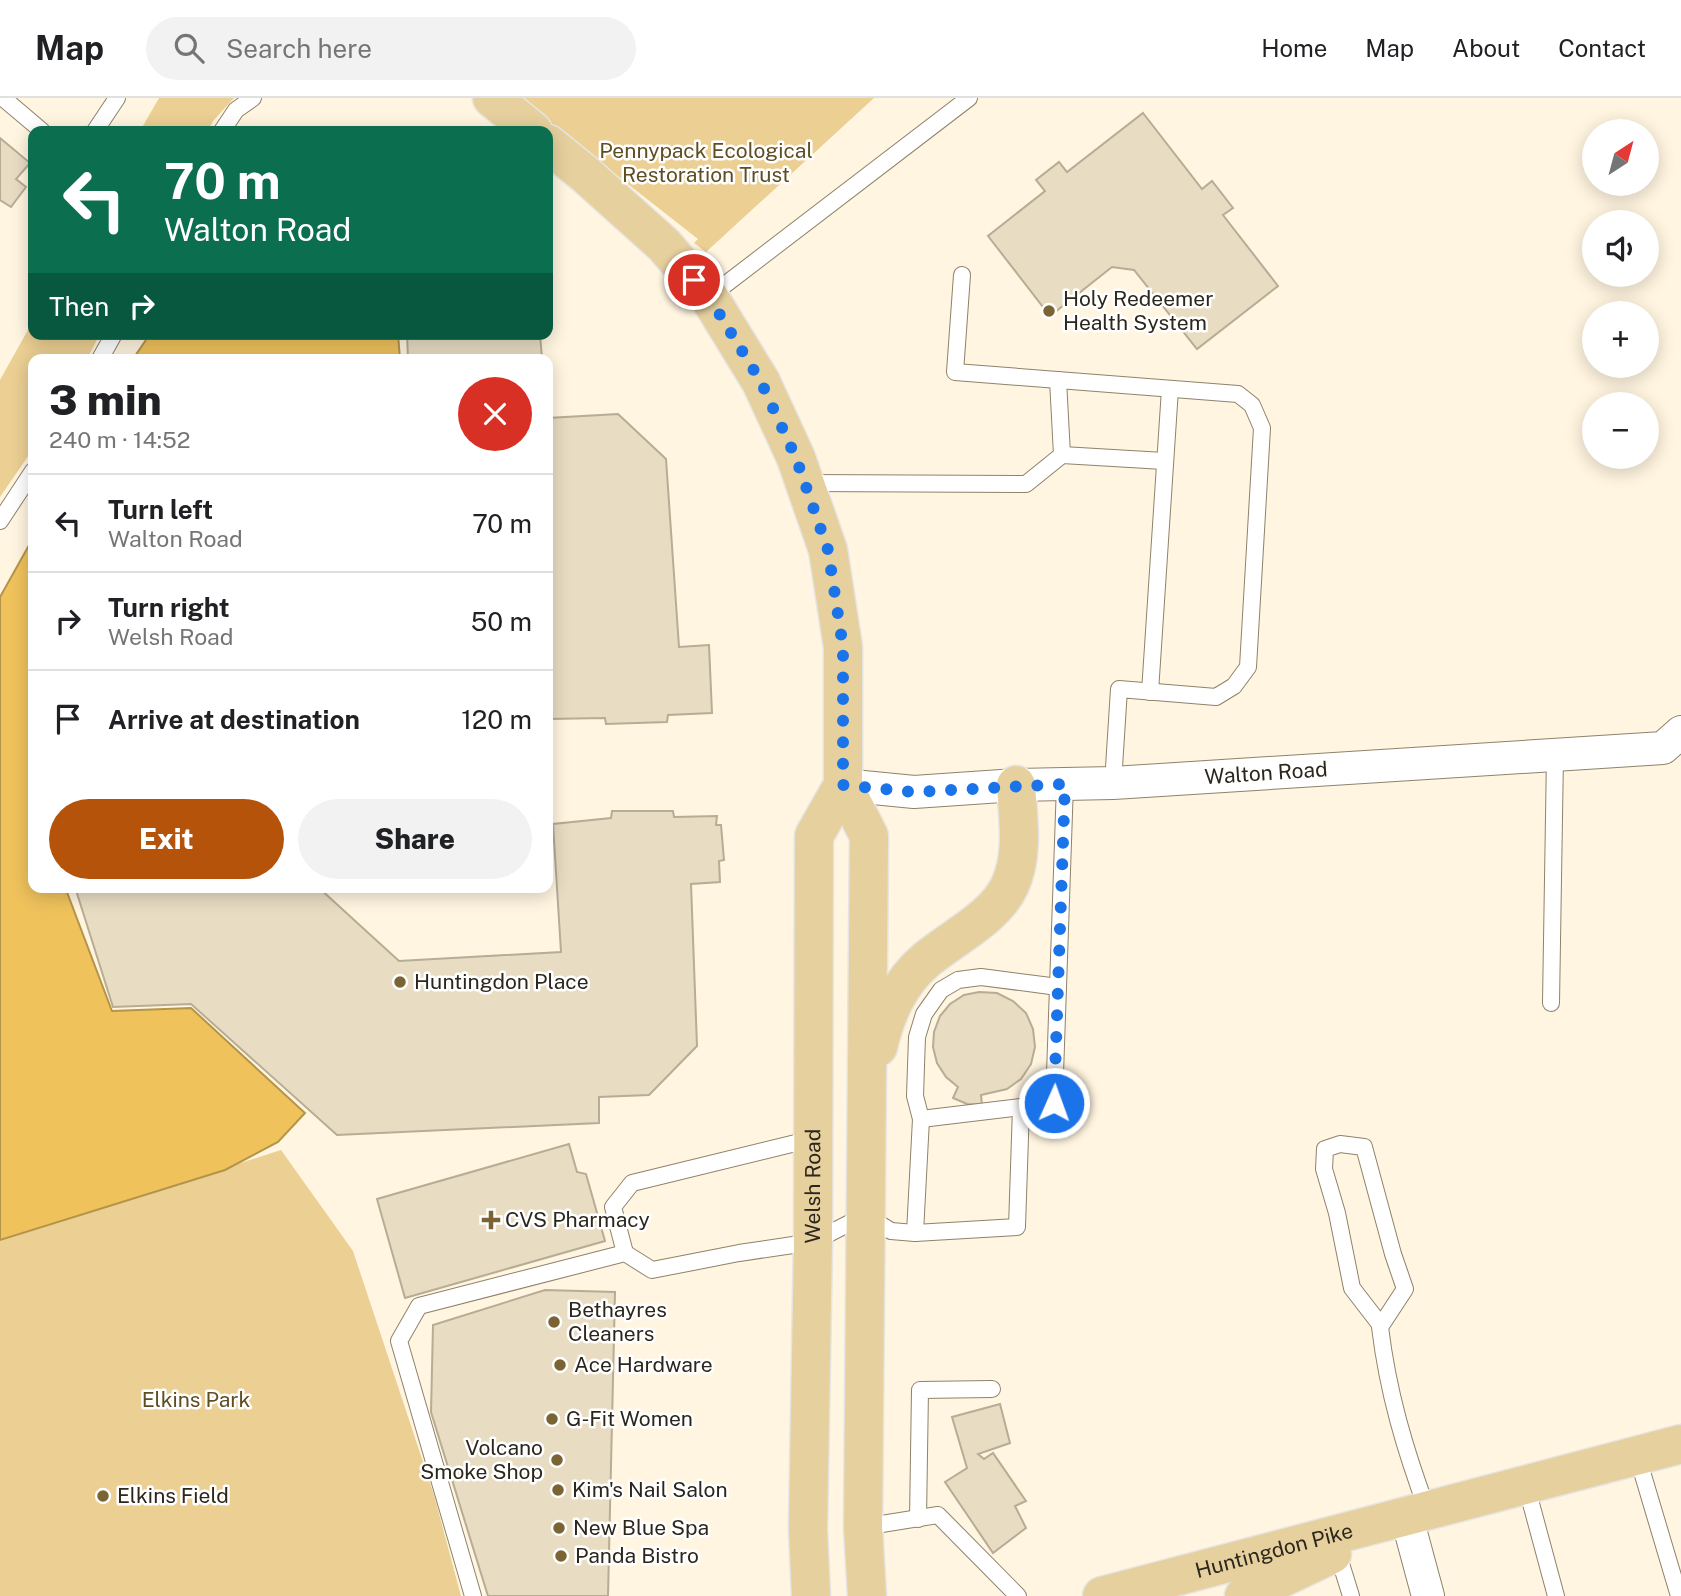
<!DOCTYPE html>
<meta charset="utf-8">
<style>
:root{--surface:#fff;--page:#f2f2f2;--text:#202124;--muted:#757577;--line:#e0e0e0;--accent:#b45309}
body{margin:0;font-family:"Public Sans",sans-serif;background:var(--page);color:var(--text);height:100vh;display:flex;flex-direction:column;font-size:26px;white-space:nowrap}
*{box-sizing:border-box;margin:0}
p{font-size:23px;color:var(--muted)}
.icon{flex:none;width:38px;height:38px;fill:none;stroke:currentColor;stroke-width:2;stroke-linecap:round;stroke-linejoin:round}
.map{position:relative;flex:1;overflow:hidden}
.panel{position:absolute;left:28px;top:256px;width:525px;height:539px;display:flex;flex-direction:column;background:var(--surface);border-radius:14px;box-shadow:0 4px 18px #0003}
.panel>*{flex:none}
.top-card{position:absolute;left:28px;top:28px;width:525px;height:214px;border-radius:14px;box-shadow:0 4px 18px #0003;background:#0b6e4f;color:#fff;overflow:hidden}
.needle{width:46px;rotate:36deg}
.tools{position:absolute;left:1582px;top:21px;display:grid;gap:14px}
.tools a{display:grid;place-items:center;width:77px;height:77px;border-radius:50%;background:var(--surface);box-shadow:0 4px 18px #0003;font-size:35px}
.pin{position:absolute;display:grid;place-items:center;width:60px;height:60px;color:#fff;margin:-30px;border:4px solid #fff;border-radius:50%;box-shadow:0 2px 7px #0007}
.me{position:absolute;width:77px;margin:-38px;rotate:2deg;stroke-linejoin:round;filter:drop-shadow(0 0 5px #0008)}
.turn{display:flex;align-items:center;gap:24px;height:147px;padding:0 21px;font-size:32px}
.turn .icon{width:91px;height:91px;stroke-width:2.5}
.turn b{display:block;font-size:49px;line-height:60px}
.then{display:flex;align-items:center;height:66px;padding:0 21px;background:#0003;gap:14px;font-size:26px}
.round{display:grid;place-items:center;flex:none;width:74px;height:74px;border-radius:37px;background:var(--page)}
.headline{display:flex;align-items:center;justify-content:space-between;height:119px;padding:0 21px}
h1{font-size:42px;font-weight:800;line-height:52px}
.action{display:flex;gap:14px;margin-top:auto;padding:14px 21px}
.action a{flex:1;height:80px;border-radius:42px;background:var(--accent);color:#fff;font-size:28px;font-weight:800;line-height:80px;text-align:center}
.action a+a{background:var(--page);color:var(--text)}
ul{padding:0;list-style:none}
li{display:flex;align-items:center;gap:21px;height:98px;padding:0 21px;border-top:2px solid var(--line)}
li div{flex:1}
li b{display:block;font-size:26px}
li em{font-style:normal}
header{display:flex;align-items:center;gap:42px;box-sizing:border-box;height:98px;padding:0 35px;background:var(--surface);border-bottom:2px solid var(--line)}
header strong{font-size:33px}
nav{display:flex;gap:38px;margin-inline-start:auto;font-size:24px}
.search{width:490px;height:63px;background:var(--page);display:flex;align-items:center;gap:18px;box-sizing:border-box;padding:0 24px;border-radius:38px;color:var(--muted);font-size:26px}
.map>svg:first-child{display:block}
.green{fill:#ebcf93}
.water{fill:#efc25c;stroke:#b49449;stroke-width:2}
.building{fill:#e8dcc3;stroke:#b7ac94;stroke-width:2}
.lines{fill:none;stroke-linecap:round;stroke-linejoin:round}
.lane-casing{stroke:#8e826b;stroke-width:18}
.street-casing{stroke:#8e826b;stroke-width:34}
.primary-casing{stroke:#e6e5e4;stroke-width:41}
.lane{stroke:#fff;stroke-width:16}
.street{stroke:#fff;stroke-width:32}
.primary{stroke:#e6d09e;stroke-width:38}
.route{stroke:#1a73e8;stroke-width:12;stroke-dasharray:0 21.6}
.poi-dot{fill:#7a6434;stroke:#fff;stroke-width:2.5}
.labels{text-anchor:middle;stroke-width:5;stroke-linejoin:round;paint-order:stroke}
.park-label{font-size:21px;fill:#5f4d23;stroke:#fff}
.poi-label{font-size:21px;fill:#2c271d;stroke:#fff;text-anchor:start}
.street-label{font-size:21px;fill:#2c271d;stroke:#fff}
</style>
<header>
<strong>Map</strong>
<div class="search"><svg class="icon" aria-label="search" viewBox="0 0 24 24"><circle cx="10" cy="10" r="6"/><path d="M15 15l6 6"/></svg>Search here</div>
<nav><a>Home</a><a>Map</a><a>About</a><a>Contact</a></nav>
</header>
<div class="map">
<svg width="1681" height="1498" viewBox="0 0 1681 1498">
<rect width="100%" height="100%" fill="#fff5e0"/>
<g class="green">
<polygon points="159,0 234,0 213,23 208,33 140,33"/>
<polygon points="518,0 874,0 706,154 694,145 698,141"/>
<polygon points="33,223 33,236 100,236 87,261 33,261 33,351 0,399 0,282"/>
<polygon points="281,1052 353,1153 434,1397 461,1498 0,1498 0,1142"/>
</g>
<g class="water">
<polygon points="150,236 398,236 400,261 133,261"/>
<polygon points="33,440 33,789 65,789 112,913 191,910 305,1015 278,1044 225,1072 0,1142 0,499"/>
</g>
<g class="building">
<polygon points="1143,15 1202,91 1212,83 1233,110 1223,117 1278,188 1197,251 1134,172 1112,169 1050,218 988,138 1045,93 1036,82 1059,64 1067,74"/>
<polygon points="0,40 30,65 16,81 26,89 11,109 0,102"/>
<polygon points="407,236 540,236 542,261 408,261"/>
<polygon points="618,316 666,361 679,549 709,547 712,615 668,617 667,624 606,626 605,620 548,621 548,320"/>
<polygon points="612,713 673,713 674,719 717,718 716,727 721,727 724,762 719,763 720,784 691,786 697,948 649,997 599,999 599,1025 337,1037 191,906 113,909 75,789 318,789 399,863 561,854 553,726 611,720"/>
<polygon points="979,894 997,895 1013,903 1026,915 1033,931 1035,949 1031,966 1021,981 1007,991 981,997 982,1007 967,1006 953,1000 958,989 946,979 937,965 933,949 934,934 940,918 950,906 964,897"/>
<polygon points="569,1046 577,1074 586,1076 605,1143 405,1200 377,1101"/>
<polygon points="545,1192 615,1194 608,1498 488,1498 431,1314 433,1227"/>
<polygon points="1000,1306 1010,1345 978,1356 984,1361 993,1355 1026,1403 1015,1408 1026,1430 993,1455 945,1384 967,1370 952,1319"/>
</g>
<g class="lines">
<defs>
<g id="lane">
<polyline points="3,0 42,33"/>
<polyline points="95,33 117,0"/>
<polyline points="222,33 236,12 253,0"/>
<polyline points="962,177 955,274 1238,296 1252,307 1262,330 1248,569 1234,588 1216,599 1119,591 1113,685"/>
<polyline points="709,199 969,0"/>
<polyline points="100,261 114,236"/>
<polyline points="1062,357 1164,363"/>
<polyline points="806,385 1026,386 1062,357 1058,282"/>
<polyline points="0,423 33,373"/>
<polyline points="1150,594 1170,291"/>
<polyline points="1551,905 1555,657"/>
<polyline points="921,1021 1054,1005 1065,686"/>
<polyline points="915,1135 921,1021 915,998 917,939 924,916 941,892 958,882 981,879 1058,889"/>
<polyline points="625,1155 613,1109 632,1085 812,1041"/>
<path d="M 1380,1229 L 1405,1191 L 1393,1156 L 1364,1049 L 1340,1046 L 1325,1051 L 1324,1071 L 1337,1115 L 1352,1190 L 1379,1225 L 1380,1229 C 1388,1295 1405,1352 1428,1414"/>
<polyline points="1637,1357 1679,1498"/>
<polyline points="1526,1387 1556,1498"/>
<polyline points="918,1421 920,1292 992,1291"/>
<polyline points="863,1429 938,1417 1018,1498"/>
<polyline points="1337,1453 1351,1498"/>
<polyline points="473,1498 399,1243 419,1208 625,1155 652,1172 739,1155 813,1144 865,1117 891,1133 915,1135 1017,1129 1021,1009"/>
</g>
<g id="street">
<path id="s1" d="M 843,687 L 914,694 L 1016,687 L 1113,685 L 1663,650 L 1681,634"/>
<polyline points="1407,1420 1428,1498"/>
</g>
<g id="primary">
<polyline points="492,0 533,33"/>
<polyline points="548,46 586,77 664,147 709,199 761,284 796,360 828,452 843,549 843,687 869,738 863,1429 867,1498"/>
<path d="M 878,949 C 886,915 899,885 926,862 C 952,840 996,819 1010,787 C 1024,756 1018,720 1016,687"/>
<path id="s2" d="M 811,1498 L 808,1431 L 813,1144 L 814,738 L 843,687"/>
<path id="s3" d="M 1102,1498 L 1681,1346"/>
<polyline points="1244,1498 1332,1456"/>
</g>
</defs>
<use href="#lane" class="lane-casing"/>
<use href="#street" class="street-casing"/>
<use href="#primary" class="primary-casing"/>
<use href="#lane" class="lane"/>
<use href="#street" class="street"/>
<use href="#primary" class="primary"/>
</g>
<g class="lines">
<polyline class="route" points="694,182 709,199 761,284 796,360 828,452 843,549 843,687 914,694 1065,686 1054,1005"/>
</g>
<g class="poi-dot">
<circle cx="1049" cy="213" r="7"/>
<circle cx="400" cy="884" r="7"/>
<path d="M487.5 1111.5h7v7h7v7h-7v7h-7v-7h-7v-7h7z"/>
<circle cx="554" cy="1224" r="7"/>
<circle cx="560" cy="1267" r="7"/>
<circle cx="552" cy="1321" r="7"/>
<circle cx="557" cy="1362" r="7"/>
<circle cx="558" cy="1392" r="7"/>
<circle cx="103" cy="1398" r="7"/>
<circle cx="559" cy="1430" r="7"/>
<circle cx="561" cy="1458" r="7"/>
</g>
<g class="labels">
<g class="park-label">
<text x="706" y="60">Pennypack Ecological<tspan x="706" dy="24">Restoration Trust</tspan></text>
<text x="196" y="1309">Elkins Park</text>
</g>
<g class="poi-label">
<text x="1063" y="208">Holy Redeemer<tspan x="1063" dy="24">Health System</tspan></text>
<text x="414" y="891">Huntingdon Place</text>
<text x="505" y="1129">CVS Pharmacy</text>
<text x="568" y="1219">Bethayres<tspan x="568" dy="24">Cleaners</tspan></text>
<text x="574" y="1274">Ace Hardware</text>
<text x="566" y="1328">G-Fit Women</text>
<text x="543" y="1357" text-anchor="end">Volcano<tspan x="543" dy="24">Smoke Shop</tspan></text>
<text x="572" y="1399">Kim's Nail Salon</text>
<text x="117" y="1405">Elkins Field</text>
<text x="573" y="1437">New Blue Spa</text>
<text x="575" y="1465">Panda Bistro</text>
</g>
<g class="street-label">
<text dy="7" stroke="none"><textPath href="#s1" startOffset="424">Walton Road</textPath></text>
<text dy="7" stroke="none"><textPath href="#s2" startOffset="410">Welsh Road</textPath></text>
<text dy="7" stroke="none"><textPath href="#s3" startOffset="178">Huntingdon Pike</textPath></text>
</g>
</g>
</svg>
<div class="tools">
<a><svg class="needle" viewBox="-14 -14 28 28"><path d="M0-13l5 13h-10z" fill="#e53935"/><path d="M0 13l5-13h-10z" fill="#757577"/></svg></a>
<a><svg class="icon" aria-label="sound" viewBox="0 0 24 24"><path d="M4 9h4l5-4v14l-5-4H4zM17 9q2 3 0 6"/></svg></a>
<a>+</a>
<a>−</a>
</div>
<div class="pin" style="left:694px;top:182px;background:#d93025"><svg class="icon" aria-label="arrive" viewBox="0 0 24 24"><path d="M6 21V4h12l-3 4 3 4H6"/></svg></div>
<svg class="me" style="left:1054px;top:1005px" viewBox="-20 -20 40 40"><circle r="17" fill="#1a73e8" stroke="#fff" stroke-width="3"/><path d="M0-11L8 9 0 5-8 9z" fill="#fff"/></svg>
<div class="top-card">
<div class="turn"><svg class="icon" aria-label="left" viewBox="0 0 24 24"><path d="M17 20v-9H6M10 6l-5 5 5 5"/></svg><div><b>70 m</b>Walton Road</div></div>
<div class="then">Then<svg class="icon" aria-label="right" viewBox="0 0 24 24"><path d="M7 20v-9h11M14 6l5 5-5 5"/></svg></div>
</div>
<section class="panel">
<div class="headline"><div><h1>3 min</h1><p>240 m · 14:52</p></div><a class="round" style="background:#d93025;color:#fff"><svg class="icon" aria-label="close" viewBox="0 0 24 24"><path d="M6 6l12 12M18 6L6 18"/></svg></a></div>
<ul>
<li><svg class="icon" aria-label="left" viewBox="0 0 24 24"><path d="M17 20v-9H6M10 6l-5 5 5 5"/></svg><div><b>Turn left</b><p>Walton Road</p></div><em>70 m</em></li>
<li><svg class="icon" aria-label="right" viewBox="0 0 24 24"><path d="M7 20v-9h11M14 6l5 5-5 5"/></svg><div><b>Turn right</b><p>Welsh Road</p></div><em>50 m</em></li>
<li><svg class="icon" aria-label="arrive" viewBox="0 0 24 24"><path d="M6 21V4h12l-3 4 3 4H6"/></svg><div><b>Arrive at destination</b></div><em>120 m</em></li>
</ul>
<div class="action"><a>Exit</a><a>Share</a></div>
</section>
</div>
